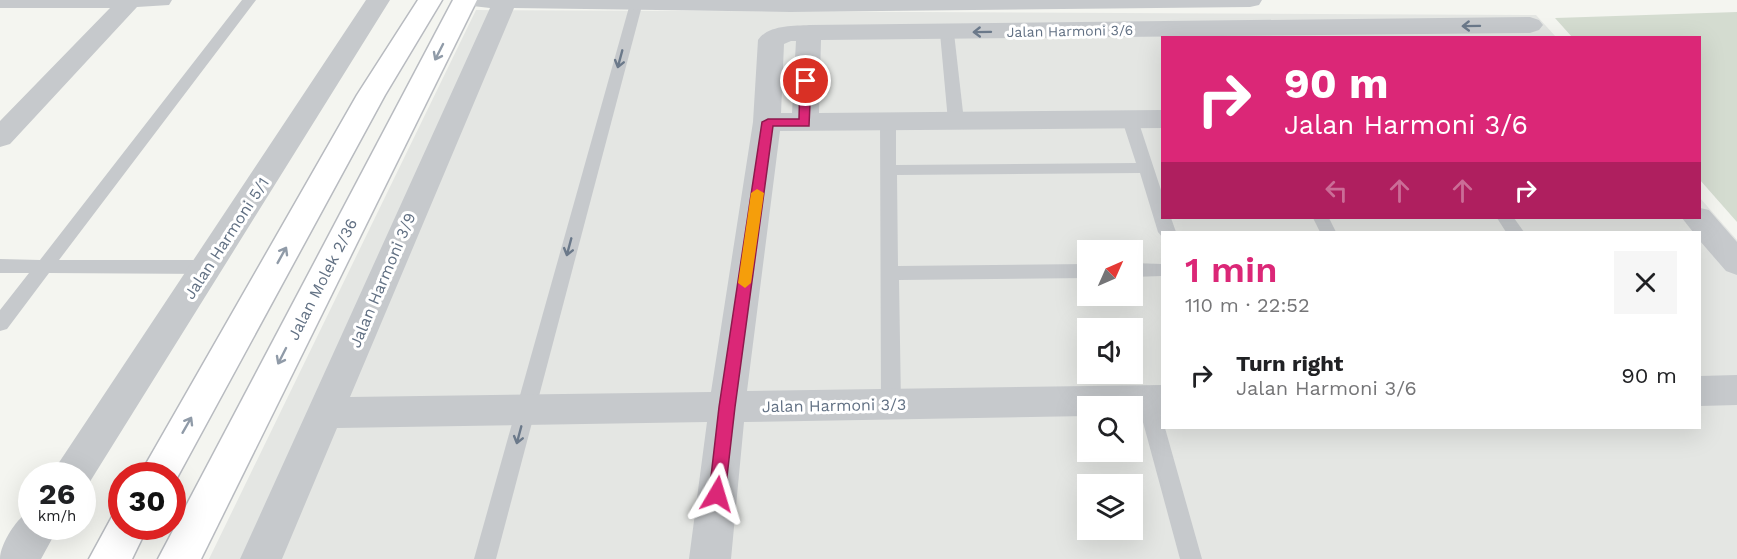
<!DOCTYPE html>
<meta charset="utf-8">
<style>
:root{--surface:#fff;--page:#f6f6f6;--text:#202124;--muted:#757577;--accent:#db2777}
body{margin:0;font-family:"Work Sans",sans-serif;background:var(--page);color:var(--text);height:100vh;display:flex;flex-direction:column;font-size:22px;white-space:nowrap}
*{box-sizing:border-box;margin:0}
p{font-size:20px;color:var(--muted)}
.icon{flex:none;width:33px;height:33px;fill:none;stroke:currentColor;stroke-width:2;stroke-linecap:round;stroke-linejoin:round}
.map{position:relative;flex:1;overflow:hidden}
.panel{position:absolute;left:1161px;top:231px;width:540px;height:198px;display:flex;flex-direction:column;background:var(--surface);border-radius:0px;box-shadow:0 6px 24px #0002}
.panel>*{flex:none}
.top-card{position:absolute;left:1161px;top:36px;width:540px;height:183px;border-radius:0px;box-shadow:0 6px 24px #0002;background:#db2777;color:#fff;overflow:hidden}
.needle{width:39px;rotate:45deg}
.buttons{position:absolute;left:1077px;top:240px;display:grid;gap:12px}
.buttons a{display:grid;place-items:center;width:66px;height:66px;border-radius:0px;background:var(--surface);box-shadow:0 6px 24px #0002;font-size:30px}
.speed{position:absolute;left:18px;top:462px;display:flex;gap:12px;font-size:30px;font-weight:700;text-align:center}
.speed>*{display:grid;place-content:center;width:78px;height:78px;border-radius:50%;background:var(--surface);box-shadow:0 6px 24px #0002;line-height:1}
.speed small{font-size:15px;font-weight:400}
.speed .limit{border:9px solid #d22;background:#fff;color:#111}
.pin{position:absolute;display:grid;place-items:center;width:51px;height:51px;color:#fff;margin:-26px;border:3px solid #fff;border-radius:50%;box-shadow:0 2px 6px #0007}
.me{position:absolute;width:66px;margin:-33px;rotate:7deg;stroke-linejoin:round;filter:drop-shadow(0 0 4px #0008)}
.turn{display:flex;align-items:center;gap:21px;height:126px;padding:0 24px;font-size:27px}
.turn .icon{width:78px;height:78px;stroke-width:2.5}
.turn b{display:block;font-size:42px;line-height:51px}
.lanes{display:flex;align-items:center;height:57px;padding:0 24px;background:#0003;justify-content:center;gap:30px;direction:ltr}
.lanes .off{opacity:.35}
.round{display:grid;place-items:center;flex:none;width:63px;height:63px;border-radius:0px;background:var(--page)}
.summary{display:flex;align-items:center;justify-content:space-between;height:102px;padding:0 24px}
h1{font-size:36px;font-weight:600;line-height:45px;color:var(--accent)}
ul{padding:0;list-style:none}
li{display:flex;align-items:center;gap:18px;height:84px;padding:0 24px}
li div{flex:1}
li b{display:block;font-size:22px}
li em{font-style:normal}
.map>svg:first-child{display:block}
.built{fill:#e4e6e3;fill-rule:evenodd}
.green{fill:#d4dcd0}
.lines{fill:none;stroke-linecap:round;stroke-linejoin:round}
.secondary-casing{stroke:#b8bbc0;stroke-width:3}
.lane{fill:#c6c9cc;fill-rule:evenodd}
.street{fill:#c6c9cc;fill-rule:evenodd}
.secondary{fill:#fff;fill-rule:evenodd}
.oneway{stroke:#6b798a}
.oneway2{stroke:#909ba8}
.route{fill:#db2777;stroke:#8e194d;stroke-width:1.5}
.slow{fill:#f59e0b}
.labels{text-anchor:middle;stroke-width:6;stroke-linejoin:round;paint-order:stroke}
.far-street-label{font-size:14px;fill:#617083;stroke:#fff}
.street-label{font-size:16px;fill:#617083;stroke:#fff}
</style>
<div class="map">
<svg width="1737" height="559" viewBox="0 0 1737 559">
<rect width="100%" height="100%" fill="#f4f5f0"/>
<path class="built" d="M 476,10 L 1536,15 L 1556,37 L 1162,38 L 1162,218 L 1700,218 L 1700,198 L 1737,240 L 1737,559 L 209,559 ZM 1162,232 L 1700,232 L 1700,428 L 1162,428 ZM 1088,250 L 1132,250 L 1132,296 L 1088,296 ZM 1088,328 L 1132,328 L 1132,374 L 1088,374 ZM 1088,406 L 1132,406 L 1132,452 L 1088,452 ZM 1088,484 L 1132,484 L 1132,530 L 1088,530 Z"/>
<polygon class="green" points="1737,12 1737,222 1700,180 1700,38 1572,37 1555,18"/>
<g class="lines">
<defs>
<g id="secondary">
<polygon points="418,0 442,0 385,95 172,487 172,476 139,476 357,95"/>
<polygon points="453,0 477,0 201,559 158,559"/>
<polygon points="122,510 122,526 148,526 132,559 89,559 114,513"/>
</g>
</defs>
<use href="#secondary" class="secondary-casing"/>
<g class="lane">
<polygon points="242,0 256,0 59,260 208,260 214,262 217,267 214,272 208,274 49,273 7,329 0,331 0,310 29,273 0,273 0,259 40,260"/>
<polygon points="631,0 643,2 496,559 474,559"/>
<polygon points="947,29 954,33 964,121 956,126 948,121 940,33"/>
<polygon points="1130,115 1138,120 1162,193 1162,218 1171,218 1176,232 1162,232 1162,237 1158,232 1140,173 897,175 898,266 1088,264 1088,278 899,280 901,404 898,410 891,412 884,410 881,404 880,122 883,119 888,117 896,122 896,165 1136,163 1122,120"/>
<polygon points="1313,218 1329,218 1336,232 1320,232"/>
<polygon points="1497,218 1514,218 1524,232 1506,232"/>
<polygon points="1132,263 1162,264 1162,276 1132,277"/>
<polygon points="1147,392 1154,394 1162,419 1162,428 1165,428 1202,559 1180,559 1137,400 1140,394"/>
</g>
<g class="street">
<polygon points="0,0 172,0 169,5 137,7 10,144 0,147 0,121 110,8 0,8"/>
<polygon points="366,0 390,0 86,488 82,489 82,476 53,476 58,464"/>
<path d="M 461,0 L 1262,0 L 1259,5 L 1250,7 L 790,12 L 514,8 L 350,397 L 711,392 L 753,122 L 758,40 C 768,25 793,26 809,25 L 1530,17 L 1539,20 L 1543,25 L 1539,30 L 1530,33 L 821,40 L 819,113 L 1162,110 L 1162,128 L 780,131 L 747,391 L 1162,385 L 1162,415 L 1132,416 L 1132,406 L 1088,406 L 1088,416 L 744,422 L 731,559 L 689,559 L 707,422 L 337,428 L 282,559 L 240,559 L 490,8 L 464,5 ZM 791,41 L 796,41 L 792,113 L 781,113 L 784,44 Z"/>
<polygon points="1700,208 1709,210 1737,242 1737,275 1726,271 1700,241 1700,232 1693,232 1682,218 1700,218"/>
<polygon points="1737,375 1737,405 1700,406 1700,376"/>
<path d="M 32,510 L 32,526 L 59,526 L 41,559 L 0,559 C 0,544 18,515 32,510 Z"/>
</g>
<use href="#secondary" class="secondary"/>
</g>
<defs><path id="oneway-shaft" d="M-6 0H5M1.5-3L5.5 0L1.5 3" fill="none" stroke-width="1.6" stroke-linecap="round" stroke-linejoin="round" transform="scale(1.5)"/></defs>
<g class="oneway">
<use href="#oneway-shaft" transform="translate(1471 26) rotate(179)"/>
<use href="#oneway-shaft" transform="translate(982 32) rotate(179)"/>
<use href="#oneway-shaft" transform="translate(620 59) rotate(105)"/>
<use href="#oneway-shaft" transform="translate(569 247) rotate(105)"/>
<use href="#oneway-shaft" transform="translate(519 435) rotate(105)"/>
</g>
<g class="oneway2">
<use href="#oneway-shaft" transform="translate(439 52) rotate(117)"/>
<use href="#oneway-shaft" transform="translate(282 255) rotate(-61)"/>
<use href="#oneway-shaft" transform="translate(282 356) rotate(117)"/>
<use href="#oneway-shaft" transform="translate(187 425) rotate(-60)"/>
</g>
<polygon class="route" points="806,78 811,81 809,126 773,126 735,407 725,494 723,499 717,501 711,499 709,494 719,407 762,122 768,119 799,119 800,81"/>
<polygon class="slow" points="757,189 764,193 751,283 745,288 738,283 751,193"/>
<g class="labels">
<g class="far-street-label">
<text transform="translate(1070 31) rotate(-1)" y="5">Jalan Harmoni 3/6</text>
</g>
<g class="street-label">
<text transform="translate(226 238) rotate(-57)" y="6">Jalan Harmoni 5/1</text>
<text transform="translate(322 279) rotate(-63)" y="6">Jalan Molek 2/36</text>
<text transform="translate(382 280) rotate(-67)" y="6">Jalan Harmoni 3/9</text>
<text transform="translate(834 405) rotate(-1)" y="6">Jalan Harmoni 3/3</text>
</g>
</g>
</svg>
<div class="buttons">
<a><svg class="needle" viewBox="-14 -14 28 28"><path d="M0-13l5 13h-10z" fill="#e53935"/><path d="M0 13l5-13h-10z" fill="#757577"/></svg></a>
<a><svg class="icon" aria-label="sound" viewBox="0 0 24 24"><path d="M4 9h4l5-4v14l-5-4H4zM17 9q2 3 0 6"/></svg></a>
<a><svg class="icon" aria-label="search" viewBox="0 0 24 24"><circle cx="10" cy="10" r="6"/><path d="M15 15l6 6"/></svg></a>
<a><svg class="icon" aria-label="layers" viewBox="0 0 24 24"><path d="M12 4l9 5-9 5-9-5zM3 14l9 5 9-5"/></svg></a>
</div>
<div class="speed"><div>26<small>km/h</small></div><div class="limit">30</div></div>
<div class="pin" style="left:806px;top:81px;background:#d93025"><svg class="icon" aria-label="arrive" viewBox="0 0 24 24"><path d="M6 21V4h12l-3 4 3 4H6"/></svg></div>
<svg class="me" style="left:717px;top:494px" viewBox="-20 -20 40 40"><path d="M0-17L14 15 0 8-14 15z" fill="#db2777" stroke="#fff" stroke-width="4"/></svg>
<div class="top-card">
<div class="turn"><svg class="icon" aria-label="right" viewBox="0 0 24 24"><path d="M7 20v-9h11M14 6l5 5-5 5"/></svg><div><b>90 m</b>Jalan Harmoni 3/6</div></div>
<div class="lanes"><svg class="icon off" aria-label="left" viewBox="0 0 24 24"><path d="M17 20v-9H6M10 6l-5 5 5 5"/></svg><svg class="icon off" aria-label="ahead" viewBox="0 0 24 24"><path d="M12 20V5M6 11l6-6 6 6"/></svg><svg class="icon off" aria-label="ahead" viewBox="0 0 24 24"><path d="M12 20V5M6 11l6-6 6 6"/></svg><svg class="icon" aria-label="right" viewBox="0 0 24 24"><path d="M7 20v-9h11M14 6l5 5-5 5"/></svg></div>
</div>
<section class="panel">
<div class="summary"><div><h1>1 min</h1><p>110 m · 22:52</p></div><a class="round"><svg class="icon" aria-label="close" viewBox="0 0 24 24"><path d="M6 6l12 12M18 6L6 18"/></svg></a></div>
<ul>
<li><svg class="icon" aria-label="right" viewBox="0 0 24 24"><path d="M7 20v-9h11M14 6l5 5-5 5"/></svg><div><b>Turn right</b><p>Jalan Harmoni 3/6</p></div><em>90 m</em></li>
</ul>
</section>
</div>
